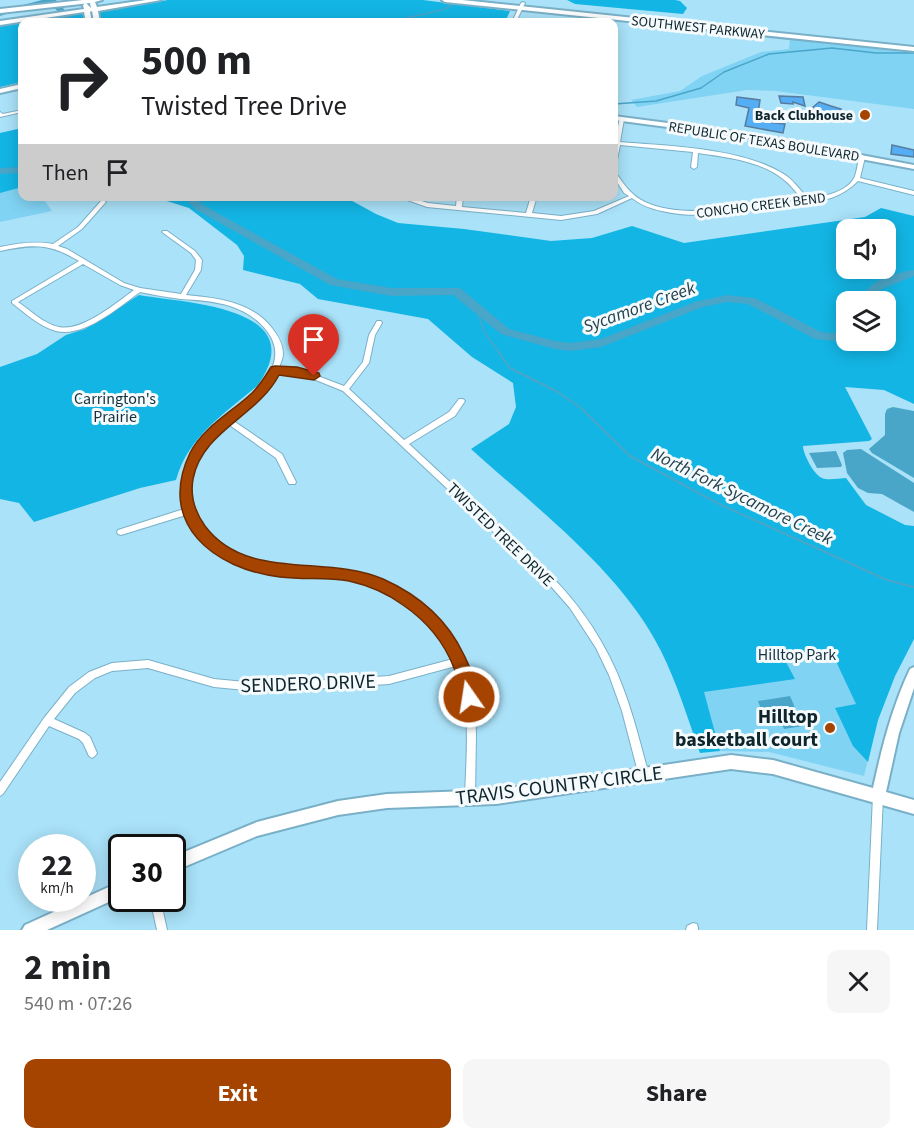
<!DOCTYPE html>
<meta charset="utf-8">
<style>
:root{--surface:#fff;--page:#f6f6f6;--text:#202124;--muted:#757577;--accent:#a54300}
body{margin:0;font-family:"Source Sans 3",sans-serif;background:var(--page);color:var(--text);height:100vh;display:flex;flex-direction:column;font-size:22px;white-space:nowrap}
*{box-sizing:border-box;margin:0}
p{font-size:20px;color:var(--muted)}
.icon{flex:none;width:33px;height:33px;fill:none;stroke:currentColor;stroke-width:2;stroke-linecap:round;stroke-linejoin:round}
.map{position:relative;height:930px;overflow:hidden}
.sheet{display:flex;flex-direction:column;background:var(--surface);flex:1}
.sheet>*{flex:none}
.top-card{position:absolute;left:18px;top:18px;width:600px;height:183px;border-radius:12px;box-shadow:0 3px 15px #0003;background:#fff;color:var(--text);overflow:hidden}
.controls{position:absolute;left:836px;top:219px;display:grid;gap:12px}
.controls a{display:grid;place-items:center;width:60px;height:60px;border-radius:12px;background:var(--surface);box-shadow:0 3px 15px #0003;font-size:30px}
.speed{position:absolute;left:18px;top:834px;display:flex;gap:12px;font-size:30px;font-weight:700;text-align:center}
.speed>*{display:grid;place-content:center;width:78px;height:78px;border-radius:50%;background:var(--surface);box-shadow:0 3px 15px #0003;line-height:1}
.speed small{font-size:15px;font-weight:400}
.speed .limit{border:3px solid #111;border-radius:9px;background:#fff;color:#111}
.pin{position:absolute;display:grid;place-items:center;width:51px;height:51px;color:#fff;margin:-62px -26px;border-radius:50% 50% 50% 0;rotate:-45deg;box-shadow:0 0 6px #0007}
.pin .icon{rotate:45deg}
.me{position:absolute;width:66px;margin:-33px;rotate:347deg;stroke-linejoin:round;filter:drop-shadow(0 0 4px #0008)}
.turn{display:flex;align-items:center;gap:21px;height:126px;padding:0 24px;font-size:27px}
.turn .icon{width:78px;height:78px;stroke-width:2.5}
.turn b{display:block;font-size:42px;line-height:51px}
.then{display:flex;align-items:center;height:57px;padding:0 24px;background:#0003;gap:12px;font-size:22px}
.round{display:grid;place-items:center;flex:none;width:63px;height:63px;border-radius:12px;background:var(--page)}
.overview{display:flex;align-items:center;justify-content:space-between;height:102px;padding:0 24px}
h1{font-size:36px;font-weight:700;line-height:45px}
.primary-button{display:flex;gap:12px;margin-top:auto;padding:12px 24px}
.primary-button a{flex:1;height:69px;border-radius:12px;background:var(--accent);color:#fff;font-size:24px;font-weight:700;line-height:69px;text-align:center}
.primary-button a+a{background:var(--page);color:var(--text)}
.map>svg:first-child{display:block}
.green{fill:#81d3f4}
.forest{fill:#13b5e4;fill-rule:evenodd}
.water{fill:#49a6c8}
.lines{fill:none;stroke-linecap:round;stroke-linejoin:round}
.stream-far1{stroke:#49a6c8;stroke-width:1.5}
.stream{stroke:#49a6c8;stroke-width:2}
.river{fill:#49a6c8;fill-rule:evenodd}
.building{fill:#55adf4;stroke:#577c9d;stroke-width:1.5}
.street-casing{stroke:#7ab0c7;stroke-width:2}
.secondary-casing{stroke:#7ab0c7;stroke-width:4}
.street{fill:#fff;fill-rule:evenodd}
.secondary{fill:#fff;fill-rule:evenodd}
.route{fill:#a54300;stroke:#6b2c00;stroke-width:1.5}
.poi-dot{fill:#a54300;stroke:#f5fafc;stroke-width:2}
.labels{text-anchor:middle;stroke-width:6;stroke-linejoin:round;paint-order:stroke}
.far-street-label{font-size:14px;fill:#0e252d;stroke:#f5fafc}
.far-poi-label{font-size:14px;font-weight:bold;fill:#0e252d;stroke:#f5fafc;text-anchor:end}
.park-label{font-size:16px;fill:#13303b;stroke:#f5fafc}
.street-label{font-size:16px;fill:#0e252d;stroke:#f5fafc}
.water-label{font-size:18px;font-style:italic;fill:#24414c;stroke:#f5fafc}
.near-street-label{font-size:20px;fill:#0e252d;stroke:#f5fafc}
.near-poi-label{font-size:20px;font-weight:bold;fill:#0e252d;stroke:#f5fafc;text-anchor:end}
</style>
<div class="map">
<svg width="914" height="930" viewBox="0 0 914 930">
<rect width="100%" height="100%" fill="#aae2f9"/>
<g class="green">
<polygon points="790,38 914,52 914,109 776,91 747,90 637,107 631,100 680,91 702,76 761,52 789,49"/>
<polygon points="0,168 22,168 22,196 42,197 52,211 0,222"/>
<polygon points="639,467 914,639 895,676 878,720 864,776 769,752 720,751"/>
</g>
<g class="forest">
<polygon points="168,0 423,0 510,11 505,22 101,22 98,11"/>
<polygon points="567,0 675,0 680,1 687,8 683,14 575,4"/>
<polygon points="81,13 84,14 86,22 22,22 22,82 0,87 0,24"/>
<polygon points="22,128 22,187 0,193 0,133"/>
<path d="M 154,197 L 345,197 L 376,214 L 398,223 L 464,229 L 551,241 L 592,238 L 632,226 L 684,243 L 865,217 L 881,208 L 914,216 L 914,404 L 884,390 L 845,387 L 872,439 L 869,441 L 803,446 C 803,454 814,475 822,478 C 829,481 839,478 846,478 L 866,505 L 905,525 L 914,526 L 914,639 L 895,676 L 878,720 L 868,762 L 853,746 L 835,708 L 856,704 L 833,655 L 786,662 L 795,679 L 704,692 L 720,751 L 700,753 C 688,719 677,683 661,651 C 621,571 536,508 471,449 L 509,424 L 516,407 L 513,383 L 472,357 L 428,319 L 318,299 L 300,284 L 243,270 L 244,256 L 237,245 L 189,208 ZM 846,230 L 885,230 L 885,268 L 846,268 ZM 846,302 L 885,302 L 885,340 L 846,340 Z"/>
<path d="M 139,295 C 183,303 315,306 257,386 C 224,414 188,437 176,480 L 140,488 L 34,522 L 19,503 L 0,499 L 0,367 L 37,354 L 66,335 L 85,329 Z"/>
</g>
<g class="water">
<polygon points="893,407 914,411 914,478 872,453 869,449 885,435 885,414 887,409"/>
<polygon points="861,449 914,483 914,512 882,494 868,493 858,488 847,473 843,453 847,450"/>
<polygon points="836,451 842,465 841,467 817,468 809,453"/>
<polygon points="790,696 803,726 784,729 776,710 762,712 758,701"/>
</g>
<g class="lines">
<g class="stream-far1">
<polyline points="405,22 402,19 442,10 455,4"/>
<polyline points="614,104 656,101 701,88 724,72 769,54 832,48 876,53 914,53"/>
<polyline points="476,306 484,332 500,354"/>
</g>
<polyline class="stream" points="499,353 510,368 558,392 581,408 630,456 719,504 887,580 914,587"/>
<g class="river">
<polygon points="42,0 56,0 75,22 67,22 51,4 28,7 0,16 0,11"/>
<polygon points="22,167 22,173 0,174 0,168"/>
<polygon points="183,196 194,196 203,205 337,279 391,288 460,288 509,329 555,341 571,343 601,339 695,302 727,295 755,298 821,332 833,333 846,330 846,338 833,341 815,339 748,304 727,302 703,307 601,347 571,351 555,349 501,334 453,295 391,296 330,285 195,209"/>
<path d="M 914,270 L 914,276 L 882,289 L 871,302 L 860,302 C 867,280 894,273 914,270 Z"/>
</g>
</g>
<g class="building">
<polygon points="779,96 803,97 805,106 793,102 793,104 781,103"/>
<polygon points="737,97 760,100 757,121 785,124 783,133 745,126 749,108 736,105"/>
<polygon points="819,102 831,106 841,109 834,116 812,108"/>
<polygon points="892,145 914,150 914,157 891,154"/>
</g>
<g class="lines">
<defs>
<g id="street">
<polygon points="523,2 525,3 516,22 512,22 521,3"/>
<polygon points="22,110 22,112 0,117 0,112 3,114"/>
<path d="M 620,118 L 624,119 L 620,142 C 668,146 741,148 782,173 C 793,179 800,190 808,199 C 822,197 849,192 855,176 C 857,170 858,163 859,157 L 862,155 L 865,157 L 860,178 L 914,191 L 914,195 L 858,181 C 850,189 842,194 831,198 C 813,203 795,204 776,207 C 739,211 699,220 662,211 C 651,209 641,205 632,198 L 597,214 L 561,220 L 427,207 L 396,196 L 405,196 L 428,203 L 456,206 L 457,196 L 463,196 L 462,207 L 526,213 L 531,196 L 537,196 L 532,213 L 561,216 L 594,211 L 629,196 L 624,193 L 614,177 L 614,172 L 616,173 C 624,185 632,196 645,202 C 684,221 760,205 802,200 C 797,193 791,185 783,179 C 761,161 726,157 698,153 L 697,167 L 694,169 L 691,167 L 693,152 L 620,145 L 617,160 L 614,161 L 614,143 Z"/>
<path d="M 103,200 L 106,202 L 105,203 L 82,229 L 58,246 L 67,249 L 124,283 L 140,288 L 181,294 L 195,270 L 196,260 L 191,253 L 162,232 L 163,231 L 167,231 L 195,251 L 202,260 L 201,270 L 186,295 C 218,298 252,302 272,328 C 278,336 283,344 283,354 C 283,359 280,364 279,368 L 307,372 L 344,386 L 363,362 L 369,335 L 377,321 L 381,321 L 382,323 L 375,335 L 369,363 L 349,389 L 404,440 L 449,412 L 459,399 L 463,399 L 465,401 L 455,416 L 409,444 C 440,473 472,502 503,531 C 542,566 576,596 602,643 C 626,684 637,730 649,776 L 647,779 L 644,781 L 641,779 L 639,776 L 622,711 L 609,675 L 596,648 L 570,608 L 548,583 L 343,391 L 306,376 L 277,373 C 265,392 250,406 232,420 L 282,454 L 296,482 L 295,484 L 289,484 L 276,458 L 228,424 C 205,444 187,467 190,498 C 192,514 199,527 210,538 C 252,578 319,559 371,579 C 412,595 441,617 461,657 L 463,658 L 474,695 L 475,708 L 476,734 L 475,799 L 474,803 L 470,804 L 466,803 L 465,799 C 466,755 472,708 456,666 L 389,684 L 265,692 L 214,687 L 148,668 L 112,671 L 95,678 L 75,693 L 54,719 L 85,733 L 90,737 L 97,753 L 95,756 L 92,758 L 89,756 L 83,743 L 79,739 L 49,726 L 3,794 L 0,796 L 0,782 L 44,718 L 69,687 L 89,672 L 112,663 L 148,660 L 214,679 L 265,684 L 389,676 L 453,659 C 431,615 389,588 342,578 C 323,574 302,575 283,573 C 243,569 202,555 186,515 L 121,535 L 118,534 L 117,532 L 118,530 L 184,509 C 180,486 184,463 199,444 C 221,415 301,376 267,331 C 258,319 245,311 230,306 C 214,301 197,300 181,299 C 167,297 154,295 140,292 C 119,307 84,338 56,331 C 40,327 25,313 12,303 L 12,301 L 79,261 C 49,243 33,244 0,251 L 0,247 C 19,243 35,241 53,244 L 78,227 L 101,201 ZM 83,264 L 120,285 L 134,290 C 116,303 82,332 59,327 C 44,324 31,311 18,302 Z"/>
<polygon points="878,791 882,792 883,796 877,930 867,930 873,796 874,792"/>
<polygon points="150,898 160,898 167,930 157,930"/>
<polygon points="693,923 697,924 698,928 698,930 686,930 687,926"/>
</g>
<g id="secondary">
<polygon points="83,0 102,0 95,2 97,7 146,0 161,0 98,11 100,22 94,22 92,11 90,12 92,22 86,22 84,12 0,25 0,21 84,9 83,5 86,3 91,8 90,3 0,13 0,9"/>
<polygon points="442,0 462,0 914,47 914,51 445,2"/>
<polygon points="22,84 22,88 0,93 0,89"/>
<polygon points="614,116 744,133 914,165 914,169 744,137 614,120"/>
<path d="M 914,667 L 914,688 L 899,733 L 886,792 L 914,800 L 914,814 L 773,774 L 731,769 L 496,804 L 387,808 L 338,815 L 257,836 L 172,872 L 172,857 L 257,822 L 338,801 L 387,794 L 496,790 L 731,755 L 773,760 L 873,788 C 882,747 892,707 910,669 Z"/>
<polygon points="122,881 122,896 47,930 22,930 25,925"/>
</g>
</defs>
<use href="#street" class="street-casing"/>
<use href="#secondary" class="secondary-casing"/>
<use href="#street" class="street"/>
<use href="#secondary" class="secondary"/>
</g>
<path class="route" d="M 275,366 L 297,367 L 319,373 L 320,376 L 314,380 L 279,375 C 258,416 202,431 193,479 C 190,496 195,512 205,526 C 247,582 326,554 383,579 C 419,595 447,619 464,655 C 470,668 481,690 475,703 L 469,705 L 463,703 C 458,691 458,679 454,668 C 444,642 425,620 403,605 C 388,594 367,585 349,581 C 327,577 303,580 280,577 C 214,569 156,524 190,453 C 203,427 232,412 252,393 C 260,385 265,377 271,367 Z"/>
<g class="poi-dot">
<circle cx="865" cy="115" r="6"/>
<circle cx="830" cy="728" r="6"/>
</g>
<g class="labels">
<g class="far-street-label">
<text transform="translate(698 27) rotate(6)" y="5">SOUTHWEST PARKWAY</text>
<text transform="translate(764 141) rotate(9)" y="5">REPUBLIC OF TEXAS BOULEVARD</text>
<text transform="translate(761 205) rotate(-7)" y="5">CONCHO CREEK BEND</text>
</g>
<g class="far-poi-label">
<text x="853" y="120">Back Clubhouse</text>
</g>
<g class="park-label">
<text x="115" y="404">Carrington's<tspan x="115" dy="18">Prairie</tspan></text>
<text x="797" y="660">Hilltop Park</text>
</g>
<g class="street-label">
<text transform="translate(501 534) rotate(44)" y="6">TWISTED TREE DRIVE</text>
</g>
<g class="water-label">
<text transform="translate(639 307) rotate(-20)" y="6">Sycamore Creek</text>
<text transform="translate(742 496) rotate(26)" y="6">North Fork Sycamore Creek</text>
</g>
<g class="near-street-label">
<text transform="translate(308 683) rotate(-2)" y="7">SENDERO DRIVE</text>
<text transform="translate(559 785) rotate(-7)" y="7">TRAVIS COUNTRY CIRCLE</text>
</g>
<g class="near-poi-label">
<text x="818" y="723">Hilltop<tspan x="818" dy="23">basketball court</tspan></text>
</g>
</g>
</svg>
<div class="controls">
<a><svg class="icon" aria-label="sound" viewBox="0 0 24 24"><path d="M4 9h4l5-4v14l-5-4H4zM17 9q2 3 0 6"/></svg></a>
<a><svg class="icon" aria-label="layers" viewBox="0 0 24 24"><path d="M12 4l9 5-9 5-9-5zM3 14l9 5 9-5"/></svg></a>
</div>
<div class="speed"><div>22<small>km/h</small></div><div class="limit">30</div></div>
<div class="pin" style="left:314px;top:376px;background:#d93025"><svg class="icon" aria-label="arrive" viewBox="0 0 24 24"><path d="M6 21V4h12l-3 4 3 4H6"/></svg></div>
<svg class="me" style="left:469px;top:697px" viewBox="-20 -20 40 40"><circle r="17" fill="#a54300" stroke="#fff" stroke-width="3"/><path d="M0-11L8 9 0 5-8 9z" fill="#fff"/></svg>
<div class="top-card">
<div class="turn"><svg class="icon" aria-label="right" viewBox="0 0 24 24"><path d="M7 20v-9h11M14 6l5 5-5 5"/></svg><div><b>500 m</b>Twisted Tree Drive</div></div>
<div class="then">Then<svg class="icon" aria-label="arrive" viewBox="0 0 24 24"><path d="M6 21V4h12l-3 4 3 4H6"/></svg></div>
</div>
</div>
<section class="sheet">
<div class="overview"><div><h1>2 min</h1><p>540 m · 07:26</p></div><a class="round"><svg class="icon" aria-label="close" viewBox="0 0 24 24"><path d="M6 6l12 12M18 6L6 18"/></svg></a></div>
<div class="primary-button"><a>Exit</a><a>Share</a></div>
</section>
